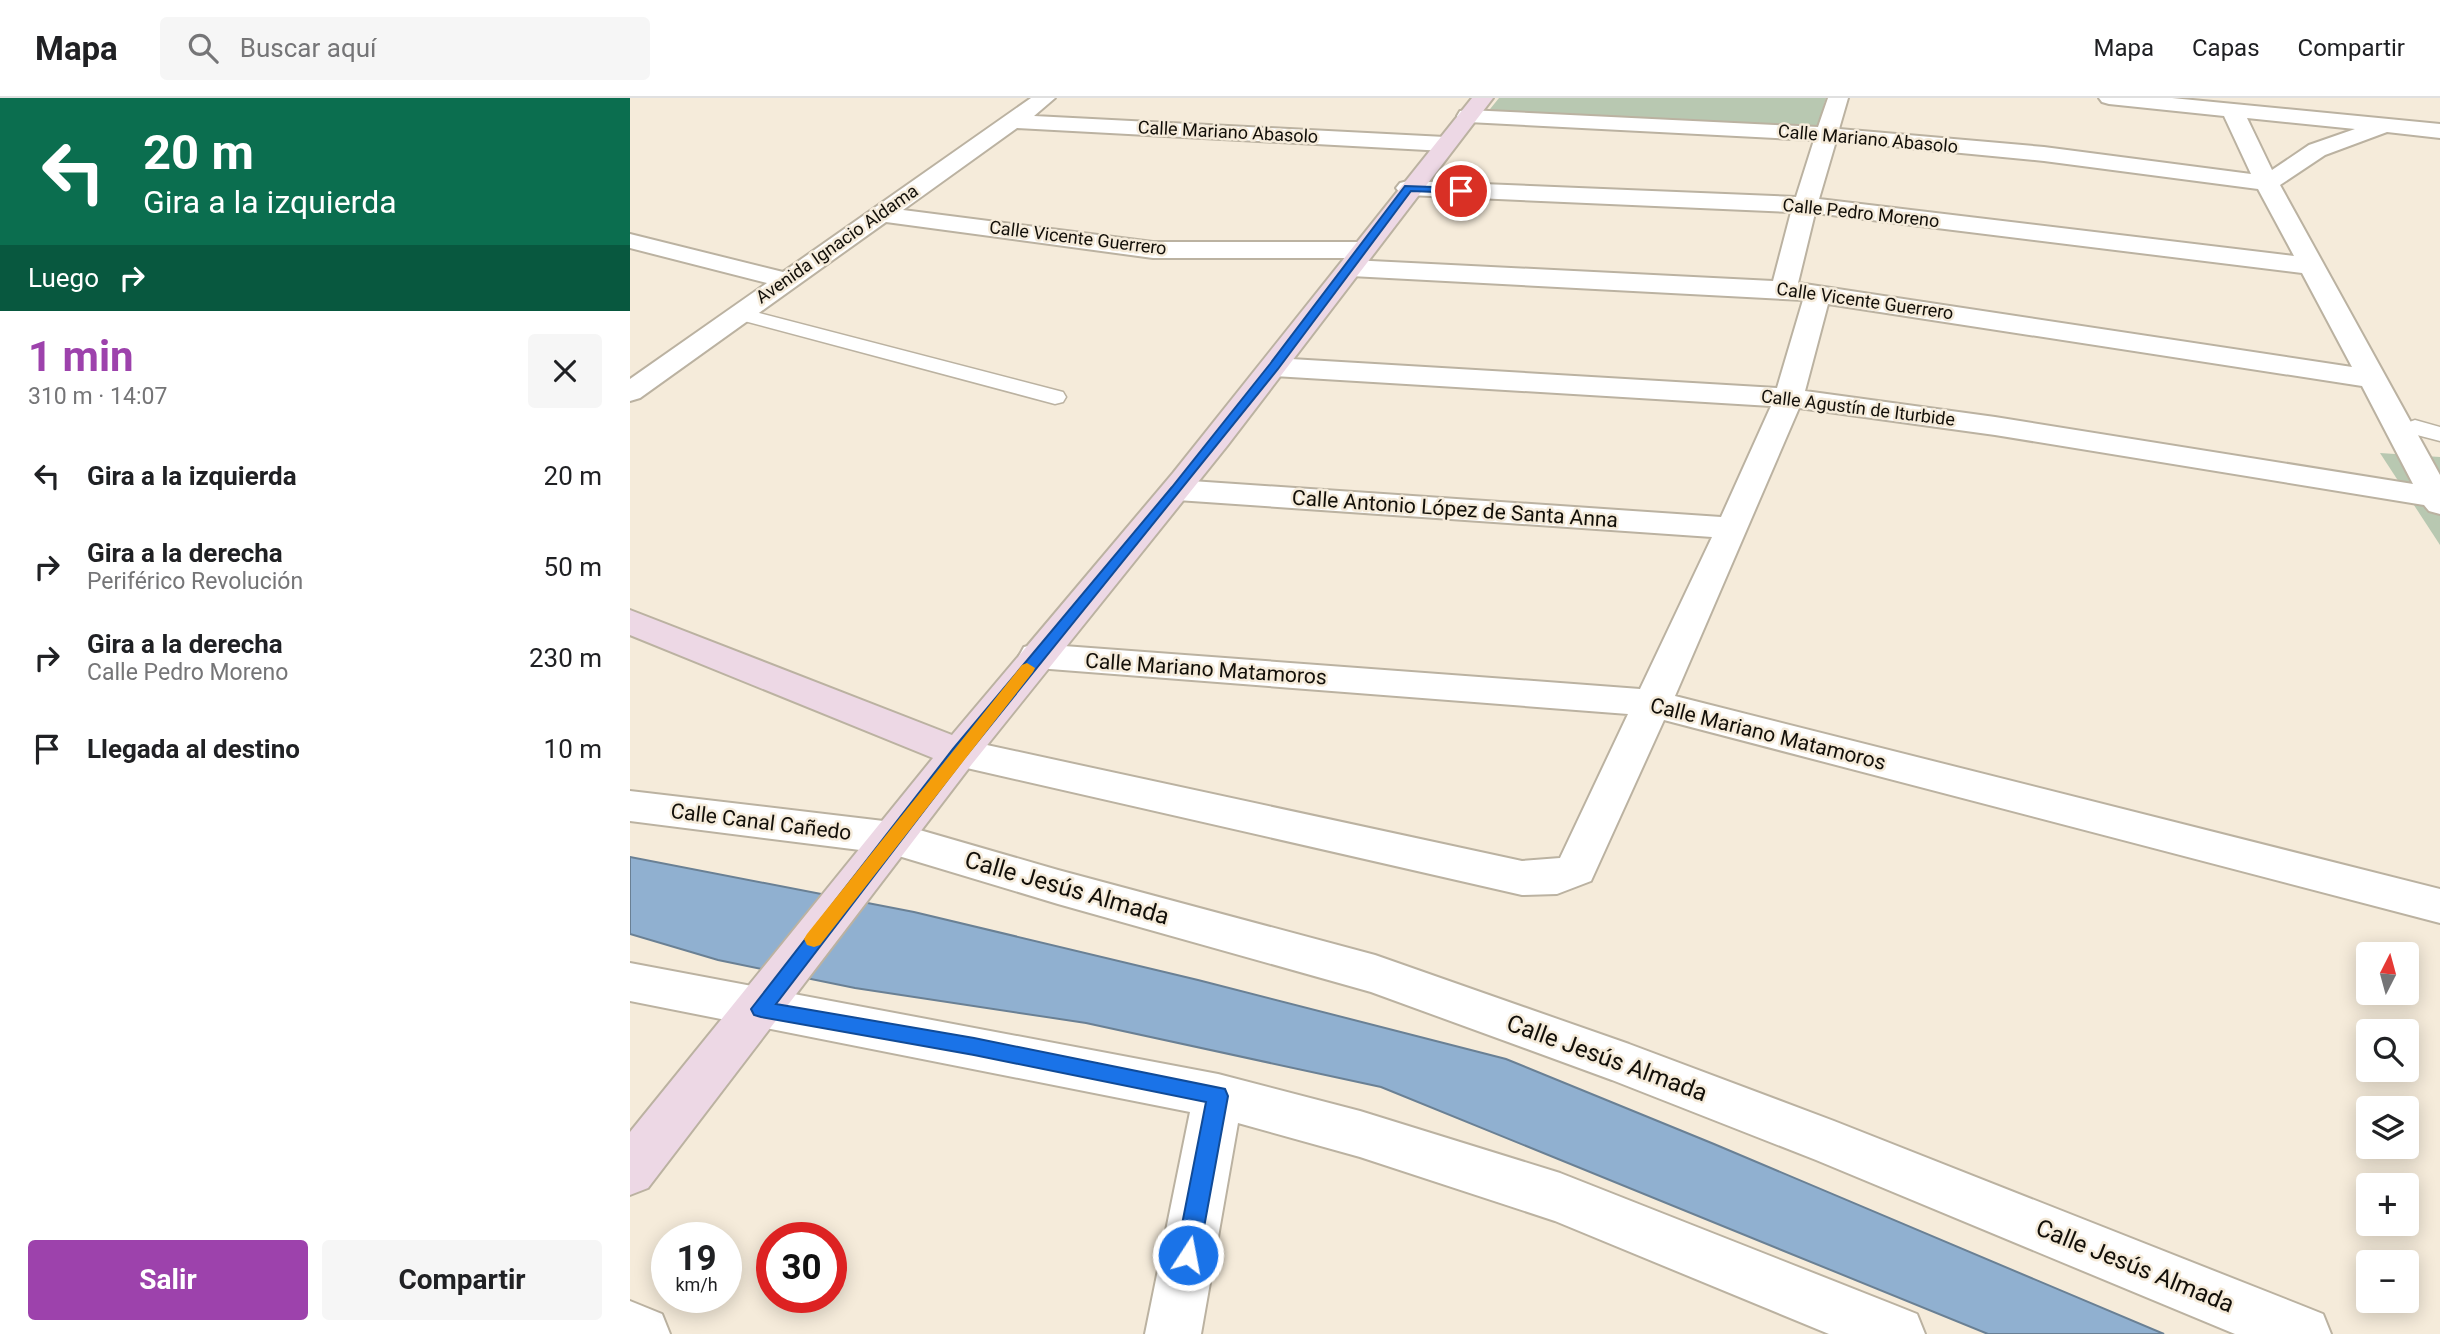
<!DOCTYPE html>
<html lang="es">
<meta charset="utf-8">
<style>
:root{--surface:#fff;--page:#f6f6f6;--text:#202124;--muted:#757577;--line:#e0e0e0;--accent:#9d42ac}
body{margin:0;font-family:Roboto,sans-serif;background:var(--page);color:var(--text);height:100vh;display:flex;flex-direction:column;font-size:26px;white-space:nowrap}
*{box-sizing:border-box;margin:0}
p{font-size:23px;color:var(--muted)}
.icon{flex:none;width:38px;height:38px;fill:none;stroke:currentColor;stroke-width:2;stroke-linecap:round;stroke-linejoin:round}
.map{position:relative;flex:1;overflow:hidden}
.drawer{display:flex;flex-direction:column;background:var(--surface);width:630px}
.drawer>*{flex:none}
.banner{background:#0b6e4f;color:#fff;overflow:hidden}
.needle{width:46px;rotate:6deg}
.buttons{position:absolute;left:1726px;top:844px;display:grid;gap:14px}
.buttons a{display:grid;place-items:center;width:63px;height:63px;border-radius:7px;background:var(--surface);box-shadow:0 4px 18px #0003;font-size:35px}
.speed{position:absolute;left:21px;top:1124px;display:flex;gap:14px;font-size:35px;font-weight:700;text-align:center}
.speed>*{display:grid;place-content:center;width:91px;height:91px;border-radius:50%;background:var(--surface);box-shadow:0 4px 18px #0003;line-height:1}
.speed small{font-size:18px;font-weight:400}
.speed .limit{border:10px solid #d22;background:#fff;color:#111}
.pin{position:absolute;display:grid;place-items:center;width:60px;height:60px;color:#fff;margin:-30px;border:4px solid #fff;border-radius:50%;box-shadow:0 2px 7px #0007}
.me{position:absolute;width:77px;margin:-38px;rotate:11deg;stroke-linejoin:round;filter:drop-shadow(0 0 5px #0008)}
.turn{display:flex;align-items:center;gap:24px;height:147px;padding:0 28px;font-size:32px}
.turn .icon{width:91px;height:91px;stroke-width:2.5}
.turn b{display:block;font-size:49px;line-height:60px}
.then{display:flex;align-items:center;height:66px;padding:0 28px;background:#0003;gap:14px;font-size:26px}
.round{display:grid;place-items:center;flex:none;width:74px;height:74px;border-radius:7px;background:var(--page)}
.summary{display:flex;align-items:center;justify-content:space-between;height:119px;padding:0 28px}
h1{font-size:42px;font-weight:700;line-height:52px;color:var(--accent)}
.button{display:flex;gap:14px;margin-top:auto;padding:14px 28px}
.button a{flex:1;height:80px;border-radius:7px;background:var(--accent);color:#fff;font-size:28px;font-weight:700;line-height:80px;text-align:center}
.button a+a{background:var(--page);color:var(--text)}
ul{padding:0;list-style:none}
li{display:flex;align-items:center;gap:21px;height:91px;padding:0 28px}
li div{flex:1}
li b{display:block;font-size:26px}
li em{font-style:normal}
header{display:flex;align-items:center;gap:42px;box-sizing:border-box;height:98px;padding:0 35px;background:var(--surface);border-bottom:2px solid var(--line)}
header strong{font-size:33px}
nav{display:flex;gap:38px;margin-inline-start:auto;font-size:24px}
.search{width:490px;height:63px;background:var(--page);display:flex;align-items:center;gap:18px;box-sizing:border-box;padding:0 24px;border-radius:7px;color:var(--muted);font-size:26px}
main{display:flex;flex:1;min-height:0}
.map>svg:first-child{display:block}
.green{fill:#b8c8b1}
.water{fill:#90b0d0;stroke:#6a8094;stroke-width:2}
.lines{fill:none;stroke-linecap:round;stroke-linejoin:round}
.lane-casing{stroke:#bbb2a1;stroke-width:3}
.street-casing{stroke:#bbb2a1;stroke-width:4}
.secondary-casing{stroke:#bbb2a1;stroke-width:4}
.lane{fill:#fff;fill-rule:evenodd}
.street{fill:#fff;fill-rule:evenodd}
.secondary{fill:#edd8e5;fill-rule:evenodd}
.route{fill:#1a73e8;stroke:#114b97;stroke-width:2}
.slow{fill:#f59e0b}
.labels{text-anchor:middle;stroke-width:5;stroke-linejoin:round;paint-order:stroke}
.far-street-label{font-size:18px;fill:#120f09;stroke:#f5ebda}
.street-label{font-size:21px;fill:#120f09;stroke:#f5ebda}
.near-street-label{font-size:24px;fill:#120f09;stroke:#f5ebda}
</style>
<header>
<strong>Mapa</strong>
<div class="search"><svg class="icon" aria-label="search" viewBox="0 0 24 24"><circle cx="10" cy="10" r="6"/><path d="M15 15l6 6"/></svg>Buscar aquí</div>
<nav><a>Mapa</a><a>Capas</a><a>Compartir</a></nav>
</header>
<main>
<section class="drawer">
<div class="banner">
<div class="turn"><svg class="icon" aria-label="left" viewBox="0 0 24 24"><path d="M17 20v-9H6M10 6l-5 5 5 5"/></svg><div><b>20 m</b>Gira a la izquierda</div></div>
<div class="then">Luego<svg class="icon" aria-label="right" viewBox="0 0 24 24"><path d="M7 20v-9h11M14 6l5 5-5 5"/></svg></div>
</div>
<div class="summary"><div><h1>1 min</h1><p>310 m · 14:07</p></div><a class="round"><svg class="icon" aria-label="close" viewBox="0 0 24 24"><path d="M6 6l12 12M18 6L6 18"/></svg></a></div>
<ul>
<li><svg class="icon" aria-label="left" viewBox="0 0 24 24"><path d="M17 20v-9H6M10 6l-5 5 5 5"/></svg><div><b>Gira a la izquierda</b></div><em>20 m</em></li>
<li><svg class="icon" aria-label="right" viewBox="0 0 24 24"><path d="M7 20v-9h11M14 6l5 5-5 5"/></svg><div><b>Gira a la derecha</b><p>Periférico Revolución</p></div><em>50 m</em></li>
<li><svg class="icon" aria-label="right" viewBox="0 0 24 24"><path d="M7 20v-9h11M14 6l5 5-5 5"/></svg><div><b>Gira a la derecha</b><p>Calle Pedro Moreno</p></div><em>230 m</em></li>
<li><svg class="icon" aria-label="arrive" viewBox="0 0 24 24"><path d="M6 21V4h12l-3 4 3 4H6"/></svg><div><b>Llegada al destino</b></div><em>10 m</em></li>
</ul>
<div class="button"><a>Salir</a><a>Compartir</a></div>
</section>
<div class="map">
<svg width="1810" height="1236" viewBox="0 0 1810 1236">
<rect width="100%" height="100%" fill="#f5ebda"/>
<g class="green">
<polygon points="869,0 1196,0 1187,31 856,16"/>
<polygon points="1750,355 1810,359 1810,447"/>
</g>
<polygon class="water" points="0,759 284,814 568,882 876,961 1084,1046 1534,1236 1358,1236 751,989 456,925 225,890 88,862 0,836"/>
<g class="lines">
<defs>
<g id="lane">
<polygon points="110,210 433,294 436,299 433,304 425,306 103,220 100,216 103,212"/>
<polygon points="1785,322 1810,329 1810,343 1787,337 1773,341 1765,339 1761,334 1765,329"/>
</g>
<g id="street">
<polygon points="401,0 425,0 404,18 815,39 823,41 826,46 823,51 815,53 387,30 273,112 523,144 732,144 741,147 745,152 741,157 732,160 523,160 256,124 10,300 0,303 0,281 137,185 0,150 0,136 153,174"/>
<path d="M 1198,0 L 1218,0 L 1209,31 L 1414,49 L 1621,76 L 1594,18 L 1479,6 L 1472,4 L 1469,0 L 1542,0 L 1810,26 L 1810,40 L 1757,34 L 1695,57 L 1650,87 L 1810,377 L 1810,416 L 1799,413 L 1794,407 L 1365,337 L 1169,310 L 1045,598 L 1810,791 L 1810,825 L 1034,622 L 961,783 L 927,796 L 892,797 L 315,665 L 309,655 L 315,645 L 329,641 L 892,763 L 930,760 L 998,616 L 407,570 L 394,567 L 389,558 L 394,549 L 407,546 L 1010,591 L 1082,439 L 547,402 L 536,399 L 531,392 L 536,385 L 547,382 L 1091,419 L 1141,308 L 644,278 L 634,275 L 630,269 L 634,263 L 644,260 L 1147,290 L 1173,202 L 721,178 L 712,175 L 708,170 L 712,165 L 721,162 L 1143,183 L 1161,114 L 778,97 L 770,95 L 766,90 L 770,85 L 778,83 L 1166,99 L 1184,42 L 838,24 L 830,23 L 827,18 L 830,13 L 838,12 L 1188,29 ZM 1617,20 L 1725,31 L 1679,47 L 1642,72 ZM 1206,43 L 1414,63 L 1628,91 L 1664,158 L 1189,101 ZM 1185,115 L 1672,175 L 1722,269 L 1168,185 ZM 1198,206 L 1732,288 L 1783,386 L 1365,319 L 1175,293 Z"/>
<polygon points="0,693 262,724 428,772 745,857 999,946 1204,1023 1673,1208 1693,1216 1701,1236 1605,1236 1186,1062 982,982 741,894 428,806 262,756 0,723"/>
<polygon points="0,865 588,976 730,1013 930,1075 1267,1208 1287,1216 1295,1236 1199,1236 925,1123 730,1059 608,1025 571,1236 515,1236 560,1014 0,903"/>
<polygon points="0,1203 32,1216 40,1236 0,1236"/>
</g>
<polygon id="secondary" points="842,0 863,0 597,348 342,666 18,1090 0,1097 0,1034 303,660 0,537 0,512 322,637 543,375"/>
</defs>
<use href="#lane" class="lane-casing"/>
<use href="#street" class="street-casing"/>
<use href="#secondary" class="secondary-casing"/>
<use href="#lane" class="lane"/>
<use href="#street" class="street"/>
<use href="#secondary" class="secondary"/>
</g>
<polygon class="route" points="775,88 831,90 836,93 831,95 781,93 648,271 335,659 146,906 344,940 595,991 598,998 569,1157 565,1164 558,1167 550,1164 546,1157 576,1004 344,957 131,919 124,917 121,911 323,651 542,389 640,266"/>
<polygon class="slow" points="397,565 405,570 403,574 190,847 184,849 177,847 174,841 177,836 392,567"/>
<g class="labels">
<g class="far-street-label">
<text transform="translate(598 34) rotate(3)" y="6">Calle Mariano Abasolo</text>
<text transform="translate(1238 41) rotate(5)" y="6">Calle Mariano Abasolo</text>
<text transform="translate(1231 115) rotate(6)" y="6">Calle Pedro Moreno</text>
<text transform="translate(448 140) rotate(7)" y="6">Calle Vicente Guerrero</text>
<text transform="translate(207 146) rotate(-35)" y="6">Avenida Ignacio Aldama</text>
<text transform="translate(1235 203) rotate(8)" y="6">Calle Vicente Guerrero</text>
<text transform="translate(1228 310) rotate(7)" y="6">Calle Agustín de Iturbide</text>
</g>
<g class="street-label">
<text transform="translate(825 411) rotate(4)" y="7">Calle Antonio López de Santa Anna</text>
<text transform="translate(576 571) rotate(4)" y="7">Calle Mariano Matamoros</text>
<text transform="translate(1138 636) rotate(14)" y="7">Calle Mariano Matamoros</text>
<text transform="translate(131 724) rotate(7)" y="7">Calle Canal Cañedo</text>
</g>
<g class="near-street-label">
<text transform="translate(437 790) rotate(16)" y="8">Calle Jesús Almada</text>
<text transform="translate(977 960) rotate(20)" y="8">Calle Jesús Almada</text>
<text transform="translate(1505 1168) rotate(22)" y="8">Calle Jesús Almada</text>
</g>
</g>
</svg>
<div class="buttons">
<a><svg class="needle" viewBox="-14 -14 28 28"><path d="M0-13l5 13h-10z" fill="#e53935"/><path d="M0 13l5-13h-10z" fill="#757577"/></svg></a>
<a><svg class="icon" aria-label="search" viewBox="0 0 24 24"><circle cx="10" cy="10" r="6"/><path d="M15 15l6 6"/></svg></a>
<a><svg class="icon" aria-label="layers" viewBox="0 0 24 24"><path d="M12 4l9 5-9 5-9-5zM3 14l9 5 9-5"/></svg></a>
<a>+</a>
<a>−</a>
</div>
<div class="speed"><div>19<small>km/h</small></div><div class="limit">30</div></div>
<div class="pin" style="left:831px;top:93px;background:#d93025"><svg class="icon" aria-label="arrive" viewBox="0 0 24 24"><path d="M6 21V4h12l-3 4 3 4H6"/></svg></div>
<svg class="me" style="left:558px;top:1157px" viewBox="-20 -20 40 40"><circle r="17" fill="#1a73e8" stroke="#fff" stroke-width="3"/><path d="M0-11L8 9 0 5-8 9z" fill="#fff"/></svg>
</div>
</main>
